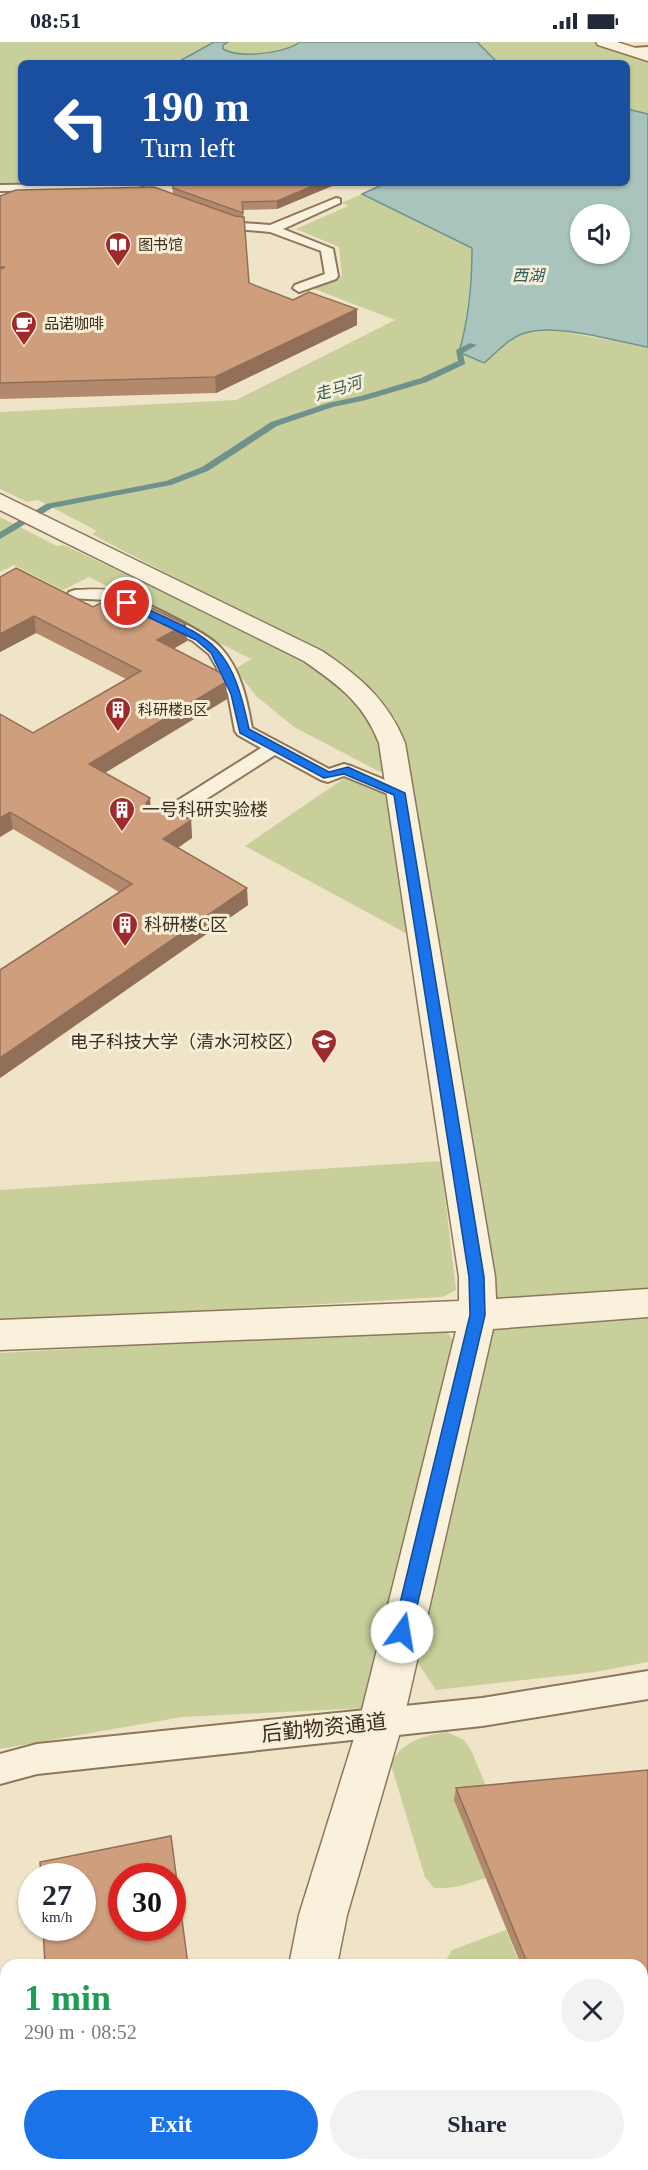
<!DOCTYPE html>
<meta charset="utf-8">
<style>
:root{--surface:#fff;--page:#f2f2f3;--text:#1f2937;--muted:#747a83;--accent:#1a73e8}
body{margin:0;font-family:"Times New Roman","Noto Sans SC",serif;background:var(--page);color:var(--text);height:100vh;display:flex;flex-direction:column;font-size:22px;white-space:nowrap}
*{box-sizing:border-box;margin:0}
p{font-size:20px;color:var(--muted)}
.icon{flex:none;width:33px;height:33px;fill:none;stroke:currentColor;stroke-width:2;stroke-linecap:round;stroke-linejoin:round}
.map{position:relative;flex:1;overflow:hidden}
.panel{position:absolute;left:0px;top:1917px;width:648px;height:212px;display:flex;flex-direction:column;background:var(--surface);border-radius:18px 18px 0 0;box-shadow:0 2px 4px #0004}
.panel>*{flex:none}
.banner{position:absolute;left:18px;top:18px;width:612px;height:126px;border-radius:9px;box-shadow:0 2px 4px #0004;background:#1a4fa0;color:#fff;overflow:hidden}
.controls{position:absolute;left:570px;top:162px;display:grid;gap:12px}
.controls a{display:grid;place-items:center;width:60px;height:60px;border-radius:50%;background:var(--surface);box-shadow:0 2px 4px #0004;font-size:30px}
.speed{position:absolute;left:18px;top:1821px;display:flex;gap:12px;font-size:30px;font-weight:700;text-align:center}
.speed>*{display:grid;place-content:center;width:78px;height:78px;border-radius:50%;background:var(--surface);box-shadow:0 2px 4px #0004;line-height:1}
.speed small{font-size:15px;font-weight:400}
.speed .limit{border:9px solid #d22;background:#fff;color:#111}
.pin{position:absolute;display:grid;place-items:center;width:51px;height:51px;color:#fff;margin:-26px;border:3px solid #fff;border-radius:50%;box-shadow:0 2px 6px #0007}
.me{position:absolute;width:66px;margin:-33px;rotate:13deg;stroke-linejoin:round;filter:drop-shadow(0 0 4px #0008)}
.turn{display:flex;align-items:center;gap:21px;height:126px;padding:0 24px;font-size:27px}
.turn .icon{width:78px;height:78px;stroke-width:2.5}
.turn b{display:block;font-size:42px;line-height:51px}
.round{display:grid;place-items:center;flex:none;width:63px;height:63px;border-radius:32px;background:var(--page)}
.head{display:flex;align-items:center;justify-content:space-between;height:102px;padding:0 24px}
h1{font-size:36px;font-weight:600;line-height:45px;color:#1e9e55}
.button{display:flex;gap:12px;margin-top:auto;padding:12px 24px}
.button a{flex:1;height:69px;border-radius:36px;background:var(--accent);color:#fff;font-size:24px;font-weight:600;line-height:69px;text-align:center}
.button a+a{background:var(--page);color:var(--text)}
.status{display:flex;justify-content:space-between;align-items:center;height:42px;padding:0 30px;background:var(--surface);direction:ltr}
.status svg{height:16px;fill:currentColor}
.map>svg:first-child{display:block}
.green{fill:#c9cf9b}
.water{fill:#a9c4bc;stroke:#6f938a;stroke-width:1.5;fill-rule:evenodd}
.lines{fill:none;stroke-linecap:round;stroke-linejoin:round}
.stream{fill:#6f938a;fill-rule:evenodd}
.service-casing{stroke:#8d765c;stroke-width:4}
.minor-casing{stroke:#8d765c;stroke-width:3}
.service{fill:#faf1dc;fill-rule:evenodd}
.minor{fill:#faf1dc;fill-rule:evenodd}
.wall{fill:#b2896c}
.shaded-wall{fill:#916f58}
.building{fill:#cf9f7d;stroke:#916f58;stroke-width:1.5;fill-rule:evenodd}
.route{fill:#1a73e8;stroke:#114b97;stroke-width:1.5}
.labels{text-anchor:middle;stroke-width:6;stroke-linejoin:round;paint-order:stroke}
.far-poi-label{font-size:15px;fill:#3d2e20;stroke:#f7eed8;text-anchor:start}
.far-water-label{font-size:16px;font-style:italic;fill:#2f5d5a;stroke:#f7eed8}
.poi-label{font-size:18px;fill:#3d2e20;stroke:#f7eed8;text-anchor:start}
.near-street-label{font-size:21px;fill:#3d2e20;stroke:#f7eed8}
</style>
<div class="status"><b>08:51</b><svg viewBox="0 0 49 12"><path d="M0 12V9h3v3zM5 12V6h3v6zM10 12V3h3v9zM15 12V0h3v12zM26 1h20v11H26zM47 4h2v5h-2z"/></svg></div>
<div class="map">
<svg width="648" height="2128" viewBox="0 0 648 2128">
<rect width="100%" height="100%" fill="#f0e4c8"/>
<g class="green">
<polygon points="0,0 214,0 176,21 21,21 21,141 126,141 0,144"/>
<path d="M 228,0 L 300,0 C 285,11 240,17 223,7 L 223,3 Z"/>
<polygon points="477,0 593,0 648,17 648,72 627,67 627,21 498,21"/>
<path d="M 362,152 L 472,205 C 471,241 467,275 460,310 L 505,303 L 523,291 L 541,288 L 560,289 L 648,305 L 648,1620 L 595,1630 L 436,1648 L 412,1612 L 478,1273 L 402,699 L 395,676 L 378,654 L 322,612 L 118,506 L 92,492 L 97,489 L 38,458 L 27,460 L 0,447 L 0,370 L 236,358 L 395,278 L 312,246 L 342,234 L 339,205 L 296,187 L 348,164 L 341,161 Z"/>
<path d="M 0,475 L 57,504 L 64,503 L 302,616 C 328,633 362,653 374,684 C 380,697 383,712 387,725 L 380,730 L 294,685 L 256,654 L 235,627 L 251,617 L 89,535 L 63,548 L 14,523 L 0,530 Z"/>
<polygon points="346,735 389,749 411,894 245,804"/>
<polygon points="441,1119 456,1248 443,1255 0,1281 0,1148"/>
<polygon points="444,1285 465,1316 364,1666 182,1675 0,1707 0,1311"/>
<path d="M 447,1690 L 464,1698 L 472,1710 L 490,1754 L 455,1759 L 486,1836 C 468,1841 453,1848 434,1846 L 425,1835 L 391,1723 C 401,1698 425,1694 447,1690 Z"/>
<polygon points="506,1888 520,1923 443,1923 452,1908"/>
</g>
<g class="water">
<path d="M 214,0 L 228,0 L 223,3 L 223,7 C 240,17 285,11 300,0 L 477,0 L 498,21 L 176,21 Z"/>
<path d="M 627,67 L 648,72 L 648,305 C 615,299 556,281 525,291 C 510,295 496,311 484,321 L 459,310 C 469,276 472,241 472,206 L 362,152 L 386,141 L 627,141 ZM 580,172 L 620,172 L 620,212 L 580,212 Z"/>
</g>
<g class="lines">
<polygon class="stream" points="470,301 477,303 463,311 465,322 427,340 366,358 333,365 277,384 208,429 171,443 52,466 0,497 0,490 46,462 166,439 202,425 271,380 328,361 361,354 421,336 458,319 456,308"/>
<defs>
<g id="service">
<polygon points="648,5 648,11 633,12 628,9 633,6"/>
<polygon points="132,141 168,156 162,159 129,147 0,149 0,143"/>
<polygon points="336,156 340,157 340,161 283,187 333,207 338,234 336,237 299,250 293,246 295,243 325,232 321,209 270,190 236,187 210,175 216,171 242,181 270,183"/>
<path d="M 75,548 C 87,548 100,546 112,549 C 132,553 209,591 221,606 C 241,628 247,658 252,686 L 329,727 L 344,722 L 351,724 L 407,747 L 409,751 L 407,755 L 400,757 L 344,734 L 328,740 L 321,738 L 275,713 L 167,782 L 153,782 L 150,778 L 153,774 L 261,706 L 238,693 L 235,689 L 228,652 L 216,624 L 209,612 L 193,599 L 106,558 L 69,556 L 67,553 L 69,550 Z"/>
<polygon points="648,1629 648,1657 482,1684 37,1732 0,1742 0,1712 37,1702 482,1656"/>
</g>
<g id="minor">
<polygon points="596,0 617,0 648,10 648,19 598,3"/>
<path d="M 0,452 L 322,609 C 359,634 388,658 405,701 L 495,1235 L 496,1257 L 648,1247 L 648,1275 L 493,1287 L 403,1680 L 347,1873 L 337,1923 L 289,1923 L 299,1873 L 359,1680 L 456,1289 L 0,1308 L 0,1278 L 459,1259 L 459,1235 L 379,701 C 363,660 339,644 304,619 L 0,468 Z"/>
<rect x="265" y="2122" width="52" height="6"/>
</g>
</defs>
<use href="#service" class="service-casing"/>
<use href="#minor" class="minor-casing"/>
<use href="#service" class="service"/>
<use href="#minor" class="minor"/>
</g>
<g class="wall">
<polygon points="172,141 339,141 277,167 243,168 249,241 357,283 216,351 0,357 0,154 173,152"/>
<polygon points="0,535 93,565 187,599 173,607 227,657 105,731 150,766 191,778 192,796 178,806 248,863 0,1036 0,928 119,850 13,787 0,795 0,672 33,691 126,637 36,591 0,610"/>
<polygon points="648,1728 648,2128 604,2128 601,2122 642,2122 642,1923 521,1923 454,1758 456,1746"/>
</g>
<g class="shaded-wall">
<polygon points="320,141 339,141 277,167 277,159"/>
<polygon points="357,267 357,283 216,351 215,335"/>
<polygon points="34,574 36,591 0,610 0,592"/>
<polygon points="186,582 187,599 159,615 157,598"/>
<polygon points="226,640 227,657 91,739 89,722"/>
<polygon points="150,756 151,773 146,761"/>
<polygon points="10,770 13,787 0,795 0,776"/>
<polygon points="191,778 192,796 164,814 163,797"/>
<polygon points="247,846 248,863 0,1036 0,1016"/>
</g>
<g class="building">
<polygon points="172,141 320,141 277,159 242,160 243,171 173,146"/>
<polygon points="154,145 235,174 244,175 249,241 293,258 309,250 357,267 215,335 0,341 0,227 5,225 0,225 0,154 16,148"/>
<polygon points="16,526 93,565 120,551 186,582 157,598 223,632 226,640 89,722 150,756 146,761 150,766 168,766 191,778 163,797 247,846 0,1016 0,928 132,842 10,770 0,776 0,672 33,691 141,629 34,574 0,592 0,535"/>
<polygon points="648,1728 648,2128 611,2128 609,2122 642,2122 642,1923 528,1923 456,1746"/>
<path d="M 171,1794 L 188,1923 L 45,1923 L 43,1886 L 82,1886 L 82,1834 L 41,1834 L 40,1820 ZM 122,1834 L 172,1834 L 172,1886 L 122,1886 Z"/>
<polygon points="6,2085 6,2122 172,2122 173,2128 0,2128 0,2091"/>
</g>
<path class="route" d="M 123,559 L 130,559 C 208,596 230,595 249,687 L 329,730 L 348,725 L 405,751 L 484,1235 L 485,1273 L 411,1590 L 408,1595 L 402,1598 L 396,1595 L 393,1590 L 470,1273 L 469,1235 L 394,753 L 344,732 L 324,736 L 240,691 L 231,652 L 211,611 L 196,598 L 123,563 Z"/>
<defs>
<symbol id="library-pin" viewBox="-11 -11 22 30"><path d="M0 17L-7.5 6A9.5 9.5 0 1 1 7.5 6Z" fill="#9e2a2b" stroke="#f7eed8"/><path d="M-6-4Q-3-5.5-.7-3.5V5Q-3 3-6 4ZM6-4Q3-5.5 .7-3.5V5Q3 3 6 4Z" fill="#fff"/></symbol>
<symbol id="cafe-pin" viewBox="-11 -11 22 30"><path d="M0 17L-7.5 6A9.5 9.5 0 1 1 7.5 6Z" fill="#9e2a2b" stroke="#f7eed8"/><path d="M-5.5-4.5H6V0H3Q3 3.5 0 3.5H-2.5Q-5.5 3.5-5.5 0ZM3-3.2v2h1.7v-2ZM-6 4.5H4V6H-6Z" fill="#fff"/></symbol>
<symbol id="building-pin" viewBox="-11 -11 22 30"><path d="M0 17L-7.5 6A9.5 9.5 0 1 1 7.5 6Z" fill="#9e2a2b" stroke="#f7eed8"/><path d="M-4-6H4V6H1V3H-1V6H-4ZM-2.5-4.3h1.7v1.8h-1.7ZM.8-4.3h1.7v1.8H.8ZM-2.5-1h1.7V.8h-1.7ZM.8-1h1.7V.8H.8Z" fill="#fff"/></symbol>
<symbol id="university-pin" viewBox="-11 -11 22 30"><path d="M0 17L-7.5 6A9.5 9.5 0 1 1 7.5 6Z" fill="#9e2a2b" stroke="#f7eed8"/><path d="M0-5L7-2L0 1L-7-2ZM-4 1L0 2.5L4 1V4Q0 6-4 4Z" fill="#fff"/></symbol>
</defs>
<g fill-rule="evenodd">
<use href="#library-pin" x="103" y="188" width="30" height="40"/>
<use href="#cafe-pin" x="9" y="267" width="30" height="40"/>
<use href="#building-pin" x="103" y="653" width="30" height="40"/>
<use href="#building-pin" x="107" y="753" width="30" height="40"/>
<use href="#building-pin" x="110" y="868" width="30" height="40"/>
<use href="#university-pin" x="309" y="985" width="30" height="40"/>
</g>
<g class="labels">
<g class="far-poi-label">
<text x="138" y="208">图书馆</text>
<text x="44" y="287">品诺咖啡</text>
<text x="138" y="673">科研楼B区</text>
</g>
<g class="far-water-label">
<text x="528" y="239">西湖</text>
<text transform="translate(338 346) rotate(-16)" y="6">走马河</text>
</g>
<g class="poi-label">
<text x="142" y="774">一号科研实验楼</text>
<text x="144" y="889">科研楼C区</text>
<text x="304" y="1006" text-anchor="end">电子科技大学（清水河校区）</text>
</g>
<g class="near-street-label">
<text transform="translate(324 1686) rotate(-6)" y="7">后勤物资通道</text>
</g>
</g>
</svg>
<div class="controls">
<a><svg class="icon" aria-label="sound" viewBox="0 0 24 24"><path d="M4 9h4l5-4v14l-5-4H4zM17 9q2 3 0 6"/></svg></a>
</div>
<div class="speed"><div>27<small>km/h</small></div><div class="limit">30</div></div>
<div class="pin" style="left:127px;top:561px;background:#d93025"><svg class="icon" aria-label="arrive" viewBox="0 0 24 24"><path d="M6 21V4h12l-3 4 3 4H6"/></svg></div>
<svg class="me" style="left:402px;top:1590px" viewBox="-20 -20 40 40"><circle r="19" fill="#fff"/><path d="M0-13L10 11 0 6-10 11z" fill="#1a73e8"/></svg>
<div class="banner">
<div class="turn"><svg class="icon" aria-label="left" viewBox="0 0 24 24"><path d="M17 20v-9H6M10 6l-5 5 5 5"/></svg><div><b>190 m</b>Turn left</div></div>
</div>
<section class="panel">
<div class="head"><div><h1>1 min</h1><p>290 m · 08:52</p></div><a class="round"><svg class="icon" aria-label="close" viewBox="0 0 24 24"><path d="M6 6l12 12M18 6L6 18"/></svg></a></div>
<div class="button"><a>Exit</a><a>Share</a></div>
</section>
</div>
